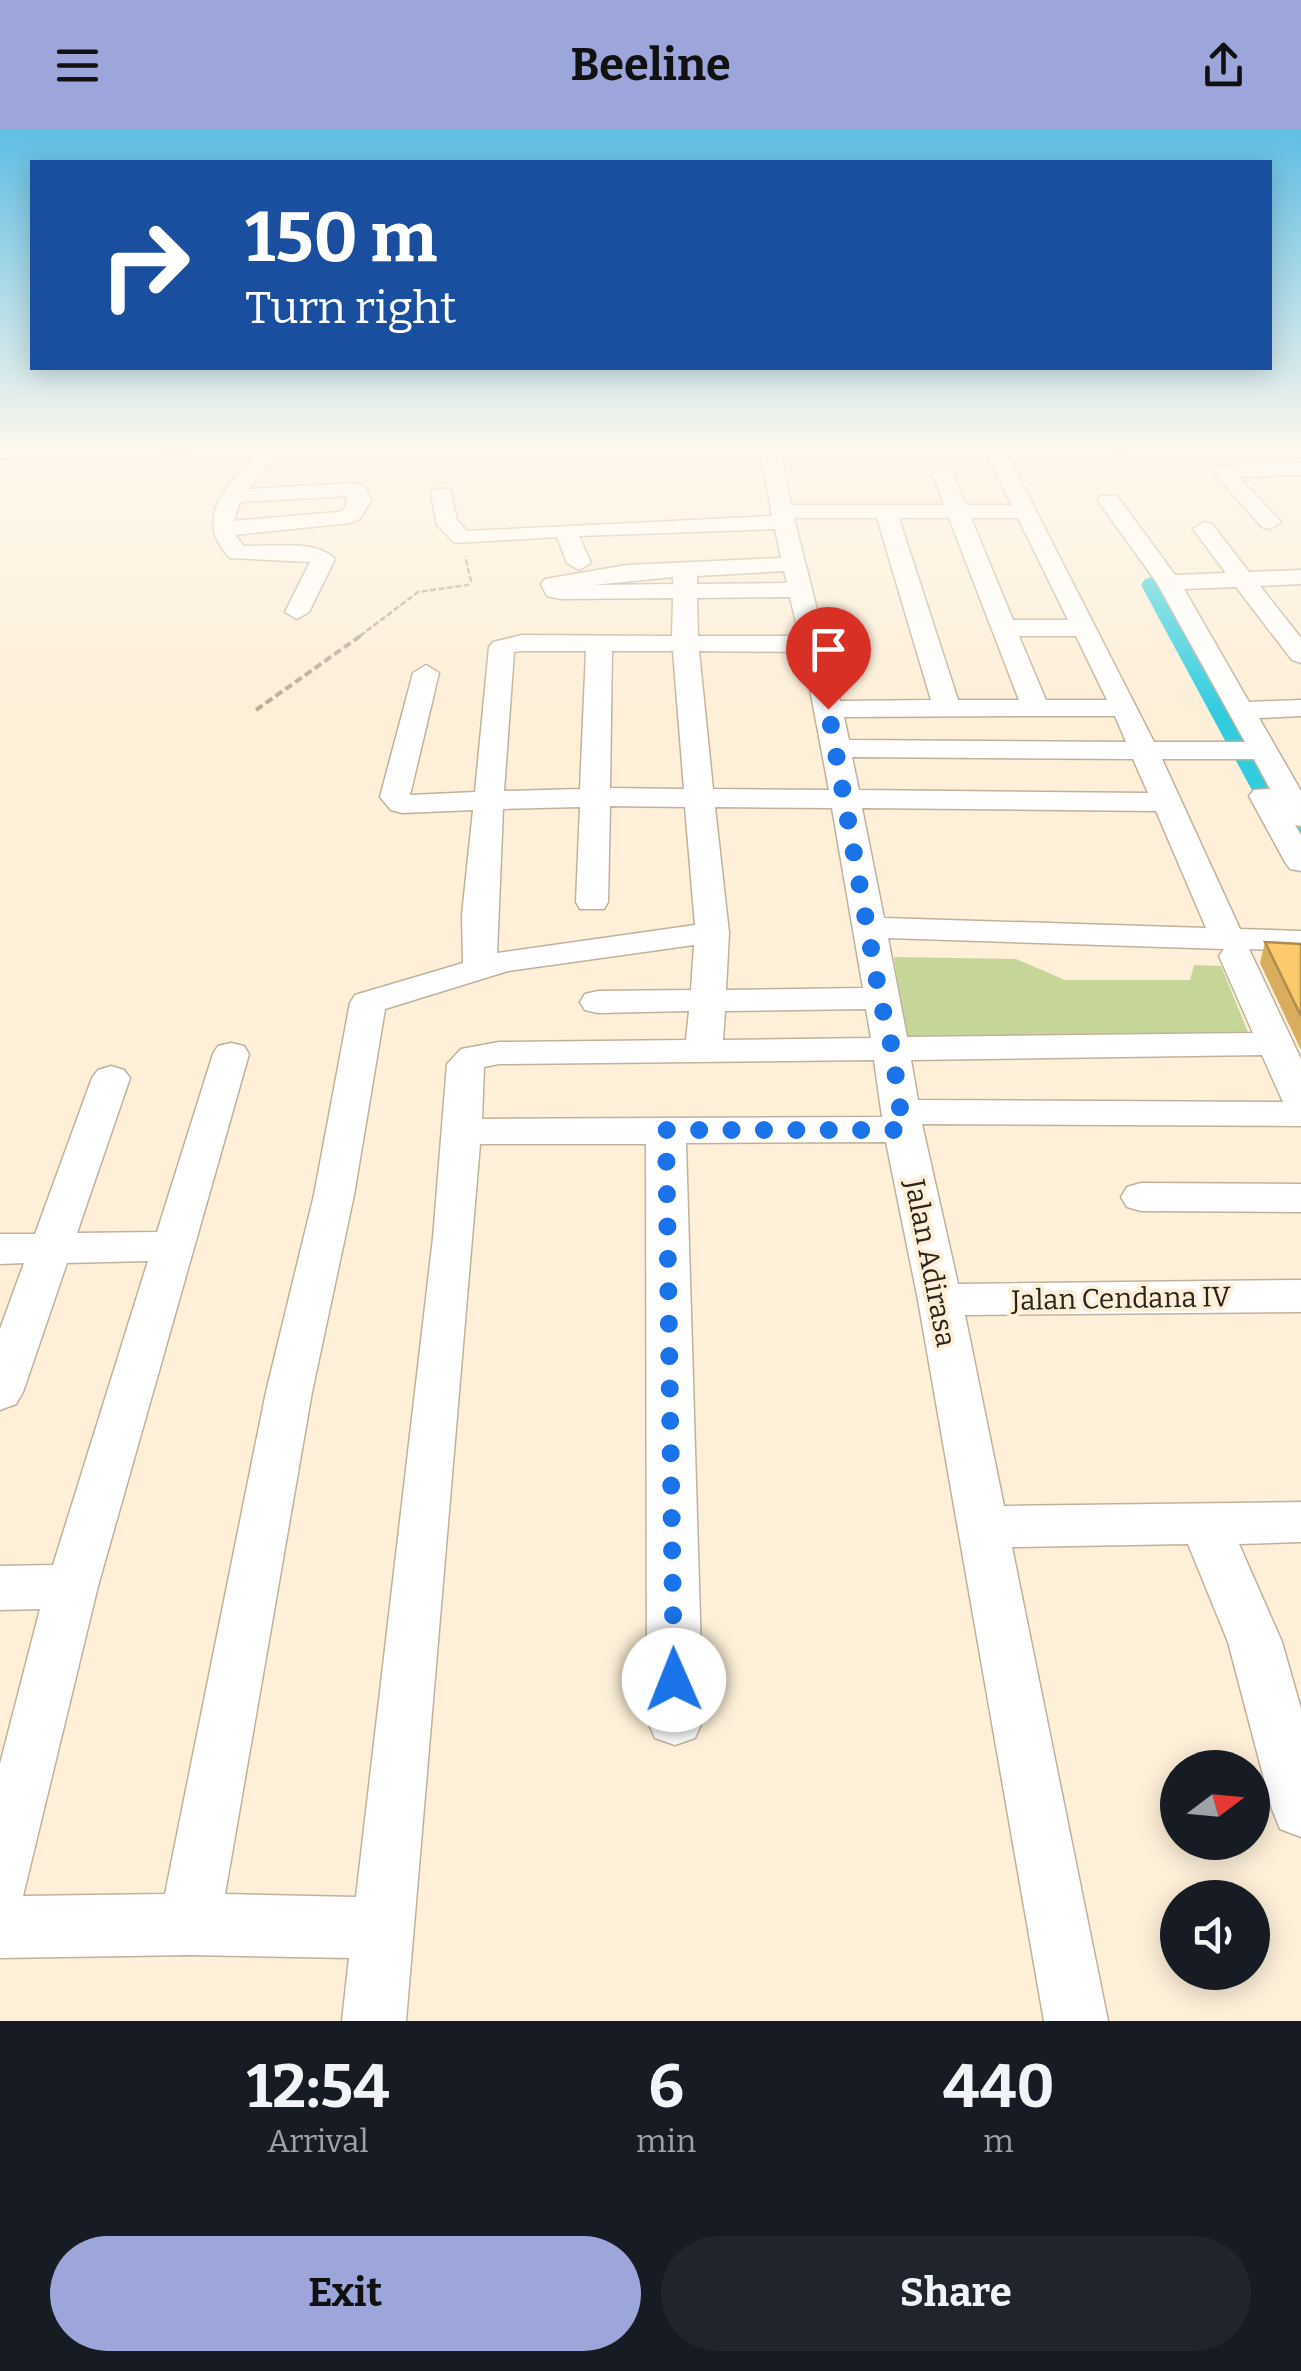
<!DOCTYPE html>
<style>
:root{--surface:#171b24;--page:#20242c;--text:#f1f3f6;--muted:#9ea1a6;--accent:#9ca6db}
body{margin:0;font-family:Bitter,serif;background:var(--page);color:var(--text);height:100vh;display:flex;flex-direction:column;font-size:38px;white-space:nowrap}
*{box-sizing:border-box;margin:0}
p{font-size:32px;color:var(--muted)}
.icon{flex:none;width:55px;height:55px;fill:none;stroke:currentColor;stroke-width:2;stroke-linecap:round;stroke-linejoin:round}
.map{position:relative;height:1891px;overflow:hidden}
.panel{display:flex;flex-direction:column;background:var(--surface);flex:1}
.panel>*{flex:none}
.top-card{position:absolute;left:30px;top:30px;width:1242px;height:210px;border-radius:0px;box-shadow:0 5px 25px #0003;background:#1a4fa0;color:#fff;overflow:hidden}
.needle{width:65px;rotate:74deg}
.fabs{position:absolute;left:1160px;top:1620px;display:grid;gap:20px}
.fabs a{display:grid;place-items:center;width:110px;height:110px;border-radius:50%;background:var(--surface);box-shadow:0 5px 25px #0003;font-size:50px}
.pin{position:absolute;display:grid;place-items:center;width:85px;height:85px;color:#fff;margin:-102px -42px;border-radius:50% 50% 50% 0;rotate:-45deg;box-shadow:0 0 10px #0007}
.pin .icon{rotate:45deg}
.me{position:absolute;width:110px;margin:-55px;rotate:359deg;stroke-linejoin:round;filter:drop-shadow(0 0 8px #0008)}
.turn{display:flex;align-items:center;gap:35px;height:210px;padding:0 50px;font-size:45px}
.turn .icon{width:130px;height:130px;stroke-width:2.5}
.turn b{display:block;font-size:70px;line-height:85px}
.eta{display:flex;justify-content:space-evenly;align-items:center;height:170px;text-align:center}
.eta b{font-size:60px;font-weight:700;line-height:70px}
.action{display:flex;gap:20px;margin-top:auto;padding:20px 50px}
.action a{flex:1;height:115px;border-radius:60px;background:var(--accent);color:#111;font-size:40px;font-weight:700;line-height:115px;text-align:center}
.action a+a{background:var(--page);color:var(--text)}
header{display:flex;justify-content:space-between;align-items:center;height:130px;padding:0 50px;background:var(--accent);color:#111;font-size:45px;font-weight:700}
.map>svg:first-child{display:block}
.green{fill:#c6d699}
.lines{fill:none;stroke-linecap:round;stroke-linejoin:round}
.river{fill:#31cddf;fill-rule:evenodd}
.minor-casing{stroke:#bfb29c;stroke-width:3}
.path-far1{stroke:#b8ac9a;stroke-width:2.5;stroke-dasharray:6 2.5;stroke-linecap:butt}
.path{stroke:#b8ac9a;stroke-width:4;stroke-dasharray:8 4;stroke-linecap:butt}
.minor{fill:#fff;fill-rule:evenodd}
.wall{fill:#d9ad5e}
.building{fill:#fcc96d;stroke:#b08d4c;stroke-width:2.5}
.route{stroke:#1a73e8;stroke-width:18;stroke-dasharray:0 32.4}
.labels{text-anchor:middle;stroke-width:8;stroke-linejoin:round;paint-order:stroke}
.street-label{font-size:28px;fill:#2a241c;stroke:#fdefd8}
</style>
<header><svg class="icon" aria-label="menu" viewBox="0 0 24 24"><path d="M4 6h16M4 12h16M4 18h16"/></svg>Beeline<svg class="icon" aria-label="share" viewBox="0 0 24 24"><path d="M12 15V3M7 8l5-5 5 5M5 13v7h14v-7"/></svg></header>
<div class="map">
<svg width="1301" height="1891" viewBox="0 0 1301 1891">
<rect width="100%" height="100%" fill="#fdefd8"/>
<polygon class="green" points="894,827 1016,829 1065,850 1190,850 1194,835 1221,836 1248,902 1082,907 904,906"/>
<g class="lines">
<polygon class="river" points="1156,446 1167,449 1171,455 1301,680 1301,726 1287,722 1281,714 1141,455 1145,449"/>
<defs>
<g id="minor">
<polygon points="0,318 227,318 217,324 0,328"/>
<path d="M 264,318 L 285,318 L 249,359 L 353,353 L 365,356 L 371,370 L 360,389 L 350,393 L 235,405 L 244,416 C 270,417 316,409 335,429 L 309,482 L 297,489 L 285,482 L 310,432 L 230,428 C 189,386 232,350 264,318 ZM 348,366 L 344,380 L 338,382 L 234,391 L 240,372 Z"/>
<path d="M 760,318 L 780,318 L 791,375 L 944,375 L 933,344 L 943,338 L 953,344 L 966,375 L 1012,375 L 989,329 L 1013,318 L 1150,318 L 1140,324 L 1022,328 L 1011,332 L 1154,612 L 1245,612 L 1157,453 L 1098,371 L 1101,366 L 1117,366 L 1175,445 L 1226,443 L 1193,399 L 1204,392 L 1212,394 L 1249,442 L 1301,440 L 1301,454 L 1260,456 L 1301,508 L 1301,533 L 1292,530 L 1236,457 L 1184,459 L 1249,572 L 1301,570 L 1301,586 L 1259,588 L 1301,661 L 1301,696 L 1295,695 L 1301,705 L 1301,741 L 1290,739 L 1285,732 L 1249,666 L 1254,660 L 1270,659 L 1254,629 L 1162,629 L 1240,799 L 1301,801 L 1301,821 L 1249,819 L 1301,929 L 1301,996 L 922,994 L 958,1154 L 1301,1150 L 1301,1182 L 965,1185 L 1004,1376 L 1301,1372 L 1301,1412 L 1239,1414 L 1282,1512 L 1301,1579 L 1301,1707 L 1280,1699 L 1272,1679 L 1228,1512 L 1188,1414 L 1012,1417 L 1108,1891 L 1044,1891 L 918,1170 L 886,1012 L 686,1013 L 703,1590 L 695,1608 L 675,1615 L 655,1608 L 647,1590 L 646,1014 L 480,1014 L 406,1891 L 342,1891 L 349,1828 L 189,1825 L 0,1828 L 0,1634 L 40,1479 L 0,1480 L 0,1436 L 53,1435 L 148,1131 L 67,1133 L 23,1262 L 16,1274 L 0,1280 L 0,1199 L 24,1133 L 0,1134 L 0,1104 L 35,1104 L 92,948 L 98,940 L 111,936 L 124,940 L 130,948 L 77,1103 L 157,1102 L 213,924 L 218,916 L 231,913 L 244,916 L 249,924 L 98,1456 L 23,1766 L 165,1764 L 266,1262 L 314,1065 L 350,873 L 355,865 L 463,833 L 462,785 L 473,680 L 402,683 L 391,680 L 380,667 L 413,543 L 426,535 L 439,543 L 410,665 L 475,662 L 489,517 L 493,512 L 522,505 L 672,506 L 673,468 L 560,469 L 547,466 L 541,454 L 545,449 L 627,435 L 781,428 L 775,399 L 579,406 L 591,433 L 579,440 L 567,433 L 557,407 L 455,413 L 437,395 L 431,364 L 434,359 L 450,359 L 457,390 L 467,401 L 772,386 ZM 794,388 L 877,388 L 931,570 L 840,571 ZM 899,388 L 949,388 L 1019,570 L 958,570 ZM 971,388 L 1018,388 L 1068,490 L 1013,490 ZM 784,441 L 787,453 L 697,454 L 697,446 ZM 673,447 L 673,454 L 593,455 ZM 790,467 L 799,506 L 698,506 L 697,468 ZM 1019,506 L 1076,506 L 1107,570 L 1046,570 ZM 522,521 L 586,521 L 580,659 L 504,661 L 514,522 ZM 612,521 L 673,521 L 684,659 L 610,658 ZM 699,521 L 803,522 L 829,660 L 713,659 ZM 1029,586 L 1115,586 L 1126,612 L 849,610 L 844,587 ZM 852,627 L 1133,629 L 1148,663 L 859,660 ZM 610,676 L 685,677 L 695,795 L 497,823 L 503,679 L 580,677 L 576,772 L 580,779 L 604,779 L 608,772 ZM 715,677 L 832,678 L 863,858 L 726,860 L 729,803 ZM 862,678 L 1156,681 L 1206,798 L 884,788 ZM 888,808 L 1224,819 L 1219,826 L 1253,903 L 907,907 ZM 694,815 L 691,860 L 598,861 L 585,864 L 580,872 L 585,880 L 598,883 L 689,881 L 686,910 L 499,912 L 461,919 L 447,934 L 433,1108 L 356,1767 L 225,1764 L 312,1262 L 354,1065 L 385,879 L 508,841 ZM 866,879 L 871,908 L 723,910 L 725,881 ZM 1262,925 L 1283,972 L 918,970 L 911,930 ZM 874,930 L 882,987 L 482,989 L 484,937 L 499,934 Z"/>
<polygon points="1301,333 1301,345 1239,347 1281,392 1270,399 1262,397 1212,341 1222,335"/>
<polygon points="1141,1053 1301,1054 1301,1082 1141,1081 1127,1077 1121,1067 1127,1057"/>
</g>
</defs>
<use href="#minor" class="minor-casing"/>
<polyline class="path-far1" points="360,506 418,462 468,455 471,451 465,426"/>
<polyline class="path" points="256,580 363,504"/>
<use href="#minor" class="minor"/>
</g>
<polygon class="wall" points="1265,812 1301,814 1301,920 1260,833"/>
<polygon class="building" points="1265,812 1301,814 1301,886"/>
<linearGradient id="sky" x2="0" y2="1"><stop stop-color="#5fbee4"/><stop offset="0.55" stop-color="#fef8ed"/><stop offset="1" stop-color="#fef8ed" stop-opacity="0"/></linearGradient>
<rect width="1301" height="582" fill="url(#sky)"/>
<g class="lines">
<polyline class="route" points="674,1550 666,1000 903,1000 892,918 880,868 828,579"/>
</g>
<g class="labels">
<g class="street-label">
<text transform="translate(931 1133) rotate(79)" y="10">Jalan Adirasa</text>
<text transform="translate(1121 1168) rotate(-1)" y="10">Jalan Cendana IV</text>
</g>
</g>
</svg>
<div class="fabs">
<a><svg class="needle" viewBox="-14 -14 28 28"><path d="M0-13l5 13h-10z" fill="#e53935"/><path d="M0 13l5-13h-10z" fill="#9ea1a6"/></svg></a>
<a><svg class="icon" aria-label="sound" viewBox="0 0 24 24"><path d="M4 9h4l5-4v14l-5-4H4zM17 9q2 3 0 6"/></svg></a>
</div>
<div class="pin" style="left:828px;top:579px;background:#d93025"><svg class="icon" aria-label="arrive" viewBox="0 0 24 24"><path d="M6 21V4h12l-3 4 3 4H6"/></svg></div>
<svg class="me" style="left:674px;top:1550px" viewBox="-20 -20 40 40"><circle r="19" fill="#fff"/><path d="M0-13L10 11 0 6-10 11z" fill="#1a73e8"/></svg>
<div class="top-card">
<div class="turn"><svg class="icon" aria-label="right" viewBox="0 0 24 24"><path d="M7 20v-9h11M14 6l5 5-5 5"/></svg><div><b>150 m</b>Turn right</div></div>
</div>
</div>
<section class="panel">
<div class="eta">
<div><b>12:54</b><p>Arrival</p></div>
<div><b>6</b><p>min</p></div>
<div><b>440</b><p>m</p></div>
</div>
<div class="action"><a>Exit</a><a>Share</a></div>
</section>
